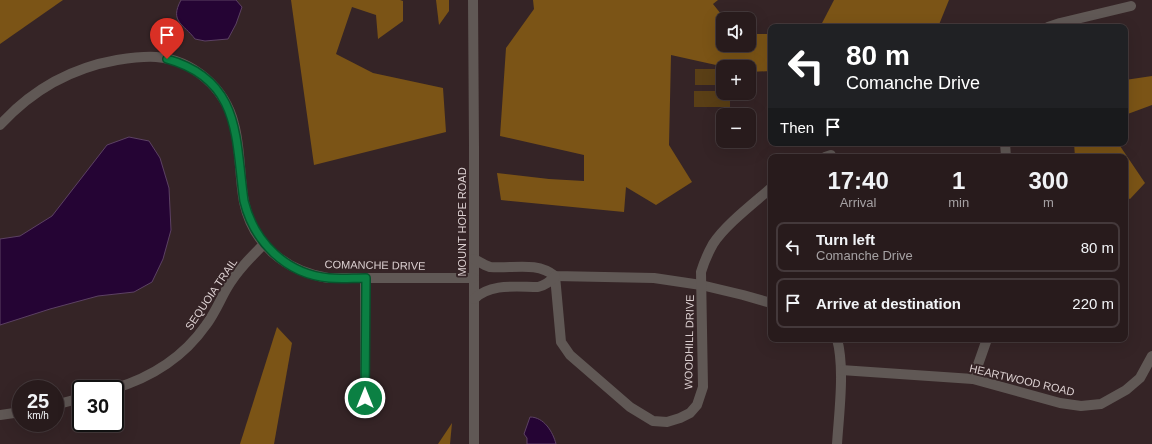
<!DOCTYPE html>
<meta charset="utf-8">
<style>
:root{--surface:#281b1c;--page:#302425;--text:#f1f3f6;--muted:#a5a1a3;--line:#44393b}
body{margin:0;font-family:Helvetica,sans-serif;background:var(--page);color:var(--text);height:100vh;display:flex;flex-direction:column;font-size:15px;white-space:nowrap}
*{box-sizing:border-box;margin:0}
p{font-size:13px;color:var(--muted)}
.icon{flex:none;width:22px;height:22px;fill:none;stroke:currentColor;stroke-width:2;stroke-linecap:round;stroke-linejoin:round}
.map{position:relative;flex:1;overflow:hidden}
.sheet{position:absolute;left:768px;top:154px;width:360px;height:188px;display:flex;flex-direction:column;background:var(--surface);border-radius:8px;box-shadow:0 4px 16px #0002,0 0 0 1px var(--line)}
.sheet>*{flex:none}
.top-card{position:absolute;left:768px;top:24px;width:360px;height:122px;border-radius:8px;box-shadow:0 4px 16px #0002,0 0 0 1px var(--line);background:#202124;color:#fff;overflow:hidden}
.controls{position:absolute;left:716px;top:12px;display:grid;gap:8px}
.controls a{display:grid;place-items:center;width:40px;height:40px;border-radius:8px;background:var(--surface);box-shadow:0 4px 16px #0002,0 0 0 1px var(--line);font-size:20px}
.speed{position:absolute;left:12px;top:380px;display:flex;gap:8px;font-size:20px;font-weight:700;text-align:center}
.speed>*{display:grid;place-content:center;width:52px;height:52px;border-radius:50%;background:var(--surface);box-shadow:0 4px 16px #0002,0 0 0 1px var(--line);line-height:1}
.speed small{font-size:10px;font-weight:400}
.speed .limit{border:2px solid #111;border-radius:6px;background:#fff;color:#111}
.pin{position:absolute;display:grid;place-items:center;width:34px;height:34px;color:#fff;margin:-41px -17px;border-radius:50% 50% 50% 0;rotate:-45deg;box-shadow:0 0 4px #0007}
.pin .icon{rotate:45deg}
.me{position:absolute;width:44px;margin:-22px;rotate:0deg;stroke-linejoin:round;filter:drop-shadow(0 0 3px #0008)}
.turn{display:flex;align-items:center;gap:14px;height:84px;padding:0 12px;font-size:18px}
.turn .icon{width:52px;height:52px;stroke-width:2.5}
.turn b{display:block;font-size:28px;line-height:34px}
.then{display:flex;align-items:center;height:38px;padding:0 12px;background:#0003;gap:8px;font-size:15px}
.eta{display:flex;justify-content:space-evenly;align-items:center;height:68px;text-align:center}
.eta b{font-size:24px;font-weight:800;line-height:28px}
ul{padding:0;list-style:none}
li{display:flex;align-items:center;gap:12px;height:50px;margin:0 8px 6px;padding:0 4px;border:2px solid var(--line);border-radius:8px}
li div{flex:1}
li b{display:block;font-size:15px}
li em{font-style:normal}
.map>svg:first-child{display:block}
.green{fill:#5a3f16}
.forest{fill:#7b5416}
.water{fill:#250434;stroke:#5c4163}
.lines{fill:none;stroke-linecap:round;stroke-linejoin:round}
.minor{stroke:#605855;stroke-width:10}
.route-casing{stroke:#07532c;stroke-width:10}
.route{stroke:#0b8043;stroke-width:7}
.labels{text-anchor:middle;stroke-width:4;stroke-linejoin:round;paint-order:stroke}
.street-label{font-size:11px;fill:#dcd0d1;stroke:#352426}
</style>
<div class="map">
<svg width="1152" height="444" viewBox="0 0 1152 444">
<rect width="100%" height="100%" fill="#352426"/>
<g class="green">
<rect x="695" y="69" width="28" height="16"/>
<polygon points="694,91 723,91 723,93 730,93 730,107 694,107"/>
</g>
<g class="forest">
<polygon points="0,0 63,0 0,44"/>
<polygon points="291,0 400,0 403,1 403,21 378,39 376,15 352,7 336,54 373,73 443,88 446,132 314,165"/>
<polygon points="436,0 449,0 449,11 439,25"/>
<polygon points="533,0 718,0 713,4 725,19 723,19 723,45 749,45 749,34 771,34 771,71 749,72 749,67 725,67 671,55 669,145 692,182 656,205 626,187 624,212 501,200 497,173 549,179 584,181 584,155 500,136 506,48 534,9"/>
<polygon points="834,0 949,0 938,27 820,27"/>
<polygon points="1152,76 1152,105 1125,115 1125,80"/>
<polygon points="1074,143 1118,143 1145,183 1130,199 1125,197 1125,157 1075,157"/>
<polygon points="277,327 292,343 274,444 240,444"/>
<polygon points="452,423 450,444 438,444"/>
</g>
<g class="water">
<path d="M 181,0 L 236,0 L 242,7 L 236,24 L 228,39 L 205,41 L 195,39 C 184,24 169,22 181,0 Z"/>
<polygon points="129,137 149,141 160,158 169,188 171,230 163,259 152,282 134,292 98,296 50,309 0,325 0,239 20,236 52,216 107,145"/>
<path d="M 530,417 C 544,417 553,432 556,444 L 527,444 L 527,438 L 524,434 Z"/>
</g>
<g class="lines">
<g class="minor">
<polyline points="473,0 474,146 474,444"/>
<polyline points="1048,27 1060,23 1131,6"/>
<path d="M 0,125 C 31,91 71,68 117,60 C 130,58 143,56 156,57 C 193,60 225,88 234,124 C 241,149 239,176 244,202 C 253,245 286,271 328,278 L 474,278"/>
<polyline points="1005,143 1006,157"/>
<polyline points="825,157 831,155"/>
<path d="M 474,259 L 485,265 L 490,267 C 513,269 536,261 555,276 L 654,278 L 701,285 L 743,295 L 771,303"/>
<path d="M 555,276 L 561,342 L 570,355 L 630,407 L 653,421 L 667,422 L 680,418 L 690,413 L 697,405 L 703,387 L 701,272 C 704,262 708,253 713,244 C 725,225 754,203 771,188"/>
<path d="M 474,299 C 491,283 516,287 538,287 C 546,285 550,282 555,276"/>
<path d="M 837,339 C 845,368 839,413 837,444"/>
<polyline points="841,370 973,379 1060,403 1081,406 1101,404 1126,390 1140,378 1152,356"/>
<polyline points="973,379 987,339"/>
<path d="M 113,389 C 150,378 183,358 206,325 C 215,313 220,300 227,288 C 237,271 251,257 264,244"/>
<polyline points="55,405 81,398"/>
<polyline points="365,413 365,278"/>
<polyline points="0,415 21,412"/>
</g>
</g>
<g class="lines">
<defs>
<path id="route" d="M 167,59 C 242,80 235,139 244,201 C 254,242 286,274 329,278 C 341,279 353,278 366,278 L 365,398"/>
</defs>
<use href="#route" class="route-casing"/>
<use href="#route" class="route"/>
</g>
<g class="labels">
<g class="street-label">
<text transform="translate(462 222) rotate(-90)" y="4">MOUNT HOPE ROAD</text>
<text transform="translate(375 265) rotate(1)" y="4">COMANCHE DRIVE</text>
<text transform="translate(211 294) rotate(-56)" y="4">SEQUOIA TRAIL</text>
<text transform="translate(689 342) rotate(-89)" y="4">WOODHILL DRIVE</text>
<text transform="translate(1022 380) rotate(13)" y="4">HEARTWOOD ROAD</text>
</g>
</g>
</svg>
<div class="controls">
<a><svg class="icon" aria-label="sound" viewBox="0 0 24 24"><path d="M4 9h4l5-4v14l-5-4H4zM17 9q2 3 0 6"/></svg></a>
<a>+</a>
<a>−</a>
</div>
<div class="speed"><div>25<small>km/h</small></div><div class="limit">30</div></div>
<div class="pin" style="left:167px;top:59px;background:#d93025"><svg class="icon" aria-label="arrive" viewBox="0 0 24 24"><path d="M6 21V4h12l-3 4 3 4H6"/></svg></div>
<svg class="me" style="left:365px;top:398px" viewBox="-20 -20 40 40"><circle r="17" fill="#0b8043" stroke="#fff" stroke-width="3"/><path d="M0-11L8 9 0 5-8 9z" fill="#fff"/></svg>
<div class="top-card">
<div class="turn"><svg class="icon" aria-label="left" viewBox="0 0 24 24"><path d="M17 20v-9H6M10 6l-5 5 5 5"/></svg><div><b>80 m</b>Comanche Drive</div></div>
<div class="then">Then<svg class="icon" aria-label="arrive" viewBox="0 0 24 24"><path d="M6 21V4h12l-3 4 3 4H6"/></svg></div>
</div>
<section class="sheet">
<div class="eta">
<div><b>17:40</b><p>Arrival</p></div>
<div><b>1</b><p>min</p></div>
<div><b>300</b><p>m</p></div>
</div>
<ul>
<li><svg class="icon" aria-label="left" viewBox="0 0 24 24"><path d="M17 20v-9H6M10 6l-5 5 5 5"/></svg><div><b>Turn left</b><p>Comanche Drive</p></div><em>80 m</em></li>
<li><svg class="icon" aria-label="arrive" viewBox="0 0 24 24"><path d="M6 21V4h12l-3 4 3 4H6"/></svg><div><b>Arrive at destination</b></div><em>220 m</em></li>
</ul>
</section>
</div>
